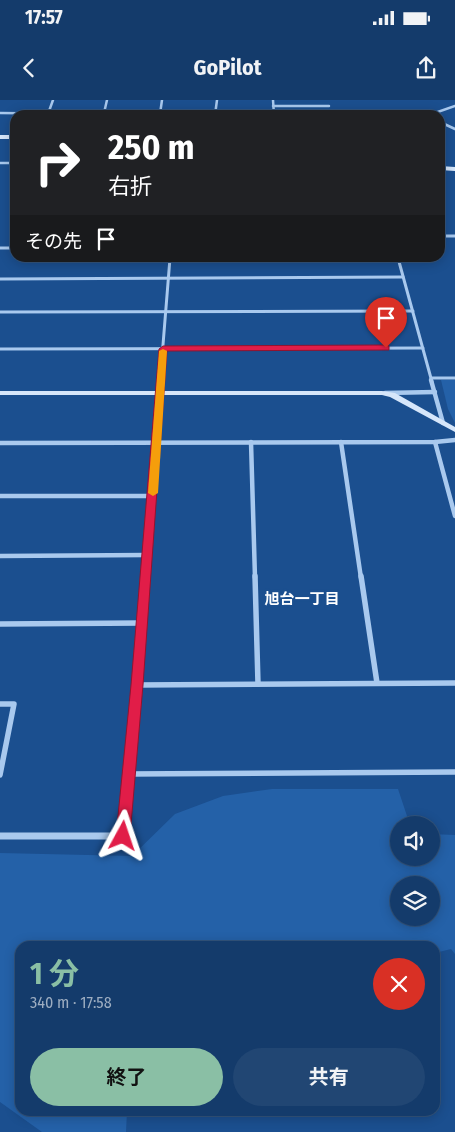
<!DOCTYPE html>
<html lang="ja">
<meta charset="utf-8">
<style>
:root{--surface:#143b6b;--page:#214673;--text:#f1f3f6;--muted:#9dadc1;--line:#33557e;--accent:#8abfa5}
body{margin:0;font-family:"Fira Sans Condensed","Noto Sans JP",sans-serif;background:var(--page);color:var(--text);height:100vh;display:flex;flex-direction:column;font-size:19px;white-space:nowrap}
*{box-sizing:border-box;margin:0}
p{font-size:16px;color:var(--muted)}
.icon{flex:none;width:28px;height:28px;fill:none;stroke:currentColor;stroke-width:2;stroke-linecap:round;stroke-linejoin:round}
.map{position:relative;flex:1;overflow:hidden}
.sheet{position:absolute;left:15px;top:841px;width:425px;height:175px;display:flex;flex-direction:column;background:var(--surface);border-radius:15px;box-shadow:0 2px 12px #0003,0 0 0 1px var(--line)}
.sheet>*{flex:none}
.guide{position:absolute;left:10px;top:10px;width:435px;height:152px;border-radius:15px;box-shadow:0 2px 12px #0003,0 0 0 1px var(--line);background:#202124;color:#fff;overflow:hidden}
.fabs{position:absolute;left:390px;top:716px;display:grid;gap:10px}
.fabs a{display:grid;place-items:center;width:50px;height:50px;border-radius:50%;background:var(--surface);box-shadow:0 2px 12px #0003,0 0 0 1px var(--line);font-size:25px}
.pin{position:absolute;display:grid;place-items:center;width:42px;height:42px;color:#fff;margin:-51px -21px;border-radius:50% 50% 50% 0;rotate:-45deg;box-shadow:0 0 5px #0007}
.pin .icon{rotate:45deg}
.me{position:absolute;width:55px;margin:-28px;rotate:5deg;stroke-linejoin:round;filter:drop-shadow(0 0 4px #0008)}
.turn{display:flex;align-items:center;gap:18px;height:105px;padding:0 15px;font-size:22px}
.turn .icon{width:65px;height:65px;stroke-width:2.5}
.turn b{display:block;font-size:35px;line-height:42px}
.then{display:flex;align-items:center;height:48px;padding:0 15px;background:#0003;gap:10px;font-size:19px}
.round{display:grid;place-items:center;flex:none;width:52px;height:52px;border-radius:26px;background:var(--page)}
.summary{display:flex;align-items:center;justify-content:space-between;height:85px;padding:0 15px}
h1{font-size:30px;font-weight:700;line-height:38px;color:var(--accent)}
.cta{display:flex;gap:10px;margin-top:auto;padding:10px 15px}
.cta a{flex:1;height:58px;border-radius:30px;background:var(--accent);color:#111;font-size:20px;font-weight:700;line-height:58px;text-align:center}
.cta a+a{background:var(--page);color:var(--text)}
.status{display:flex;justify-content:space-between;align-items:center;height:35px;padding:0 25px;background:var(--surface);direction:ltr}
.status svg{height:14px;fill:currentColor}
header{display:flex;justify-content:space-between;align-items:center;height:65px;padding:0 15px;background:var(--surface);font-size:22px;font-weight:700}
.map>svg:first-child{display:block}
.green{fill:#2461a8;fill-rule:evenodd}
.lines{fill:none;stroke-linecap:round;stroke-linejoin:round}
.street-far4{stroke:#a9c9ee;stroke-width:2.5}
.street-far3{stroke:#a9c9ee;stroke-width:3}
.street-far2{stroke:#a9c9ee;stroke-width:4.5}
.street-far1{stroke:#a9c9ee;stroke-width:5.5}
.street{stroke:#a9c9ee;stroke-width:7}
.secondary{fill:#d6e6fa;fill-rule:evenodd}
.route{fill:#e11d48;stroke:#92132f}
.slow{fill:#f59e0b}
.labels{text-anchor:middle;stroke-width:5;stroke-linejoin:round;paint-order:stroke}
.neighbourhood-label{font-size:15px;font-weight:bold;fill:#fff;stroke:#1b4f8f}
</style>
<div class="status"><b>17:57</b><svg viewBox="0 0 49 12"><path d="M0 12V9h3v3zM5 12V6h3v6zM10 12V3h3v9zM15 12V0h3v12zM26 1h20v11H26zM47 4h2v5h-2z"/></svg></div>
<header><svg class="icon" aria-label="back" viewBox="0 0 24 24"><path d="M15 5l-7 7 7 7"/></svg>GoPilot<svg class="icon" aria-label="share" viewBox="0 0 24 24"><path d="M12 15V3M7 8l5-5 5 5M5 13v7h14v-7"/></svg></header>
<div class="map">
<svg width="455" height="1032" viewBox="0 0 455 1032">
<rect width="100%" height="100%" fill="#1b4f8f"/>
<g class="green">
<polygon points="441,280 455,280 455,323 448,309"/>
<path d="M 272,689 L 398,689 L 410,725 L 399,725 L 399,758 L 431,758 L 431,734 L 455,735 L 455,854 L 451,849 L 435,853 L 435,846 L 20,846 L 20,1011 L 127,1011 L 126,1032 L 42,1032 L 0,1002 L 0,753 L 132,756 L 175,714 L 223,696 ZM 399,785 L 431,785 L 431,818 L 399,818 Z"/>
</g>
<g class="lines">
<g class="street-far4">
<polyline points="273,0 274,15"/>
<polyline points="273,6 329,6"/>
<polyline points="0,13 170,15"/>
<polyline points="104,13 107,0"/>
<polyline points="48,14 53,0"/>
<polyline points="160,14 162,0"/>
<polyline points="215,15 217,0"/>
<polyline points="429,15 455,6"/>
<polyline points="440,22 455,29"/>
<polyline points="0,63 15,63"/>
</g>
<g class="street-far3">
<polyline points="440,136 455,136"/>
<polyline points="0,148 15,148"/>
<polyline points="12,148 15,139"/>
<polyline points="398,158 432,282"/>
<polyline points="0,179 403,177"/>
<polyline points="0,212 413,211"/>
<polyline points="0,249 423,248"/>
<polyline points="432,278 455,278"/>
<polyline points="160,282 170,158"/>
</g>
<g class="street-far2">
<polyline points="431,280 443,323"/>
<polyline points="385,293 435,292"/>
<polyline points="251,342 255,478"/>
<polyline points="341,342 361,478"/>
<polyline points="435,342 455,416"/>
<polyline points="0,343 435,342 455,340"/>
<polyline points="0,396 152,396"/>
<polyline points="0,456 147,455"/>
<polyline points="145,478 161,280"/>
</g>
<g class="street-far1">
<polyline points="255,476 258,584"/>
<polyline points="361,476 377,583"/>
<polyline points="0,524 142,523"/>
<polyline points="137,585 455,583"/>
<polyline points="0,604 14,604 0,675"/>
<polyline points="128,674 455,672"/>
<polyline points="124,724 145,476"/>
</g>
<polyline class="street" points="0,736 123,736 124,723"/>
<g class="secondary">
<rect x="0" y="35" width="15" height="4"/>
<polygon points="440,66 455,67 455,71 440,70"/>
<polygon points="0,291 382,291 395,293 455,327 455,332 390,297 382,295 0,295"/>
</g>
</g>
<polygon class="route" points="386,245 389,246 389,250 167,251 143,585 130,736 128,740 123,742 118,740 116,736 131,585 159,249 163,246"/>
<polygon class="slow" points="163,249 167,251 158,393 153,396 148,393 159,251"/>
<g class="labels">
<g class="neighbourhood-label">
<text x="302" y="504">旭台一丁目</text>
</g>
</g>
</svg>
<div class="fabs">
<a><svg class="icon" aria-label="sound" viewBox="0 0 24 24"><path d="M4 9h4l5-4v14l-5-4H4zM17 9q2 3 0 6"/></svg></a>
<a><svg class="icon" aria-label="layers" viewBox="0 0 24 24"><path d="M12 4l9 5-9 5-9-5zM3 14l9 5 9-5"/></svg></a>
</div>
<div class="pin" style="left:386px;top:248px;background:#d93025"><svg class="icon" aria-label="arrive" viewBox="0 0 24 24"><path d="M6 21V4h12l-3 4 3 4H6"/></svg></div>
<svg class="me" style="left:123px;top:736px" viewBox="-20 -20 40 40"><path d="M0-17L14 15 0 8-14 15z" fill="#e11d48" stroke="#fff" stroke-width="4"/></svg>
<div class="guide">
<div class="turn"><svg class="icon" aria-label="right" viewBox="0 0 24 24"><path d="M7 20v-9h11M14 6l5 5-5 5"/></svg><div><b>250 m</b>右折</div></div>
<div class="then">その先<svg class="icon" aria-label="arrive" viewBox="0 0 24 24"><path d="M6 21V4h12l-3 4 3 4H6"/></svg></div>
</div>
<section class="sheet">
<div class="summary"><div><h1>1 分</h1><p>340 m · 17:58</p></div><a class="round" style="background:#d93025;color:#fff"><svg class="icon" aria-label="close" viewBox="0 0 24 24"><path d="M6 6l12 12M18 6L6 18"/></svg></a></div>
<div class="cta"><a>終了</a><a>共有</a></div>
</section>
</div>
